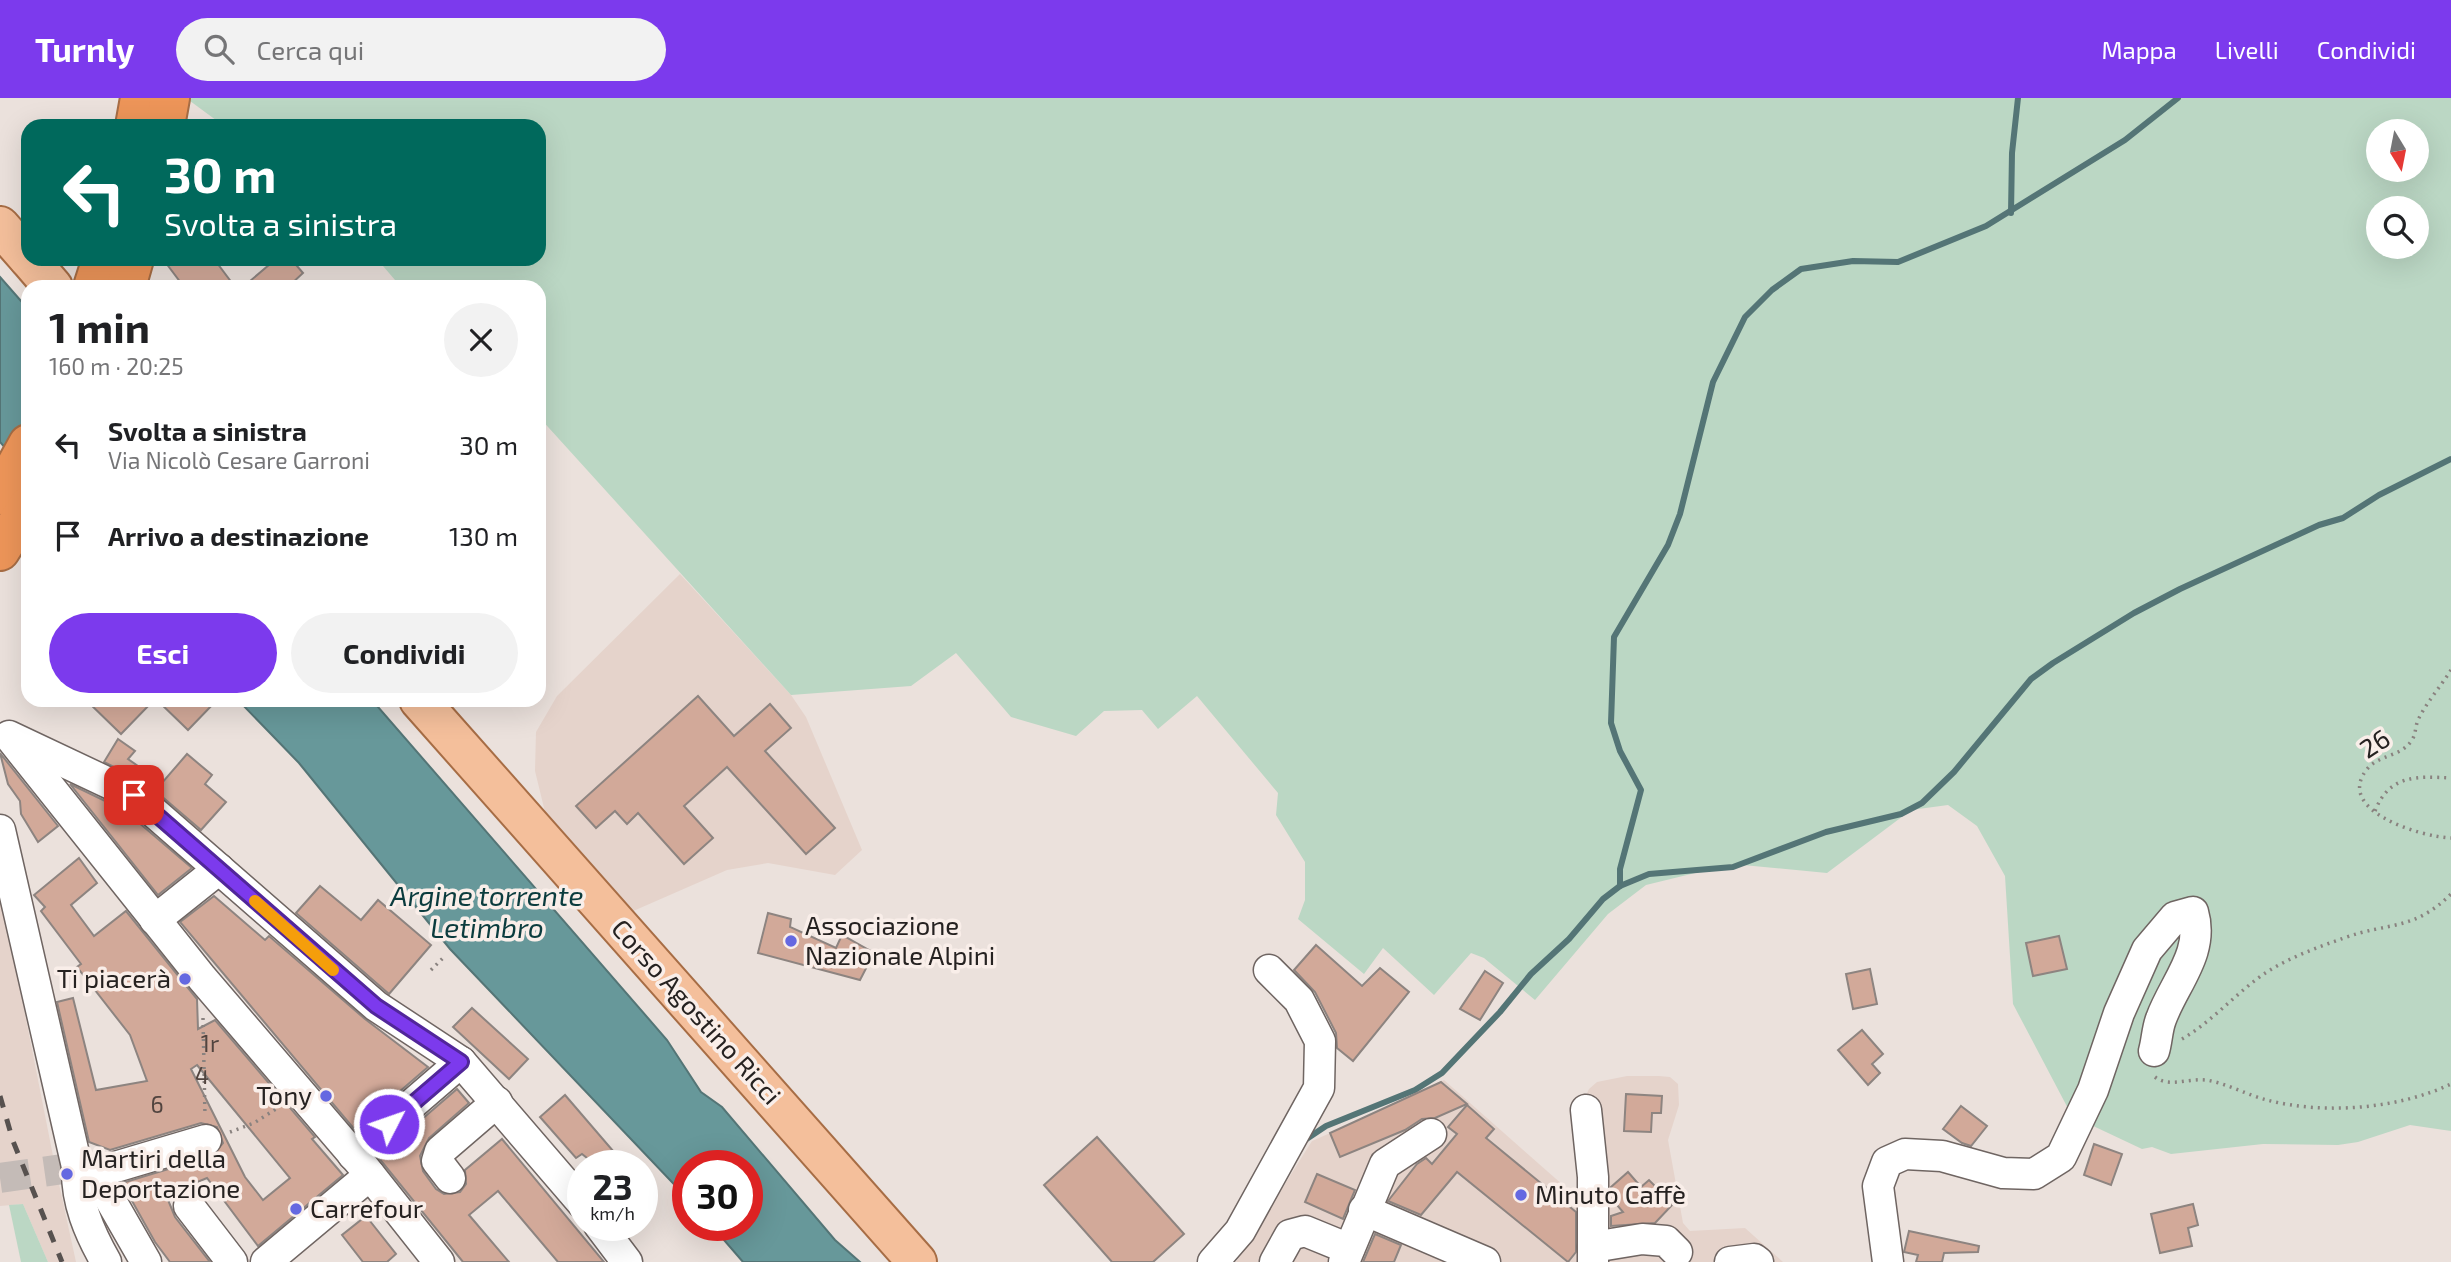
<!DOCTYPE html>
<html lang="it">
<meta charset="utf-8">
<style>
:root{--surface:#fff;--page:#f2f2f2;--text:#202124;--muted:#757577;--accent:#7c3aed}
body{margin:0;font-family:"Exo 2",sans-serif;background:var(--page);color:var(--text);height:100vh;display:flex;flex-direction:column;font-size:26px;white-space:nowrap}
*{box-sizing:border-box;margin:0}
p{font-size:23px;color:var(--muted)}
.icon{flex:none;width:38px;height:38px;fill:none;stroke:currentColor;stroke-width:2;stroke-linecap:round;stroke-linejoin:round}
.map{position:relative;flex:1;overflow:hidden}
.panel{position:absolute;left:21px;top:182px;width:525px;height:427px;display:flex;flex-direction:column;background:var(--surface);border-radius:21px;box-shadow:0 7px 28px #0002}
.panel>*{flex:none}
.top-card{position:absolute;left:21px;top:21px;width:525px;height:147px;border-radius:21px;box-shadow:0 7px 28px #0002;background:#00695c;color:#fff;overflow:hidden}
.needle{width:46px;rotate:170deg}
.controls{position:absolute;left:2366px;top:21px;display:grid;gap:14px}
.controls a{display:grid;place-items:center;width:63px;height:63px;border-radius:50%;background:var(--surface);box-shadow:0 7px 28px #0002;font-size:35px}
.speed{position:absolute;left:567px;top:1052px;display:flex;gap:14px;font-size:35px;font-weight:700;text-align:center}
.speed>*{display:grid;place-content:center;width:91px;height:91px;border-radius:50%;background:var(--surface);box-shadow:0 7px 28px #0002;line-height:1}
.speed small{font-size:18px;font-weight:400}
.speed .limit{border:10px solid #d22;background:#fff;color:#111}
.pin{position:absolute;display:grid;place-items:center;width:60px;height:60px;color:#fff;margin:-30px;border-radius:14px;box-shadow:0 4px 10px #0006}
.me{position:absolute;width:77px;margin:-38px;rotate:49deg;stroke-linejoin:round;filter:drop-shadow(0 0 5px #0008)}
.turn{display:flex;align-items:center;gap:24px;height:147px;padding:0 28px;font-size:32px}
.turn .icon{width:91px;height:91px;stroke-width:2.5}
.turn b{display:block;font-size:49px;line-height:60px}
.round{display:grid;place-items:center;flex:none;width:74px;height:74px;border-radius:37px;background:var(--page)}
.headline{display:flex;align-items:center;justify-content:space-between;height:119px;padding:0 28px}
h1{font-size:42px;font-weight:700;line-height:52px}
.cta{display:flex;gap:14px;margin-top:auto;padding:14px 28px}
.cta a{flex:1;height:80px;border-radius:42px;background:var(--accent);color:#fff;font-size:28px;font-weight:700;line-height:80px;text-align:center}
.cta a+a{background:var(--page);color:var(--text)}
ul{padding:0;list-style:none}
li{display:flex;align-items:center;gap:21px;height:91px;padding:0 28px}
li div{flex:1}
li b{display:block;font-size:26px}
li em{font-style:normal}
header{display:flex;align-items:center;gap:42px;box-sizing:border-box;height:98px;padding:0 35px;background:var(--accent);color:#fff}
header strong{font-size:33px}
nav{display:flex;gap:38px;margin-inline-start:auto;font-size:24px}
.search{width:490px;height:63px;background:var(--page);display:flex;align-items:center;gap:18px;box-sizing:border-box;padding:0 24px;border-radius:38px;color:var(--muted);font-size:26px}
.map>svg:first-child{display:block}
.built{fill:#e5d3cb}
.green{fill:#bbd7c4;fill-rule:evenodd}
.water{fill:#67989a;stroke:#547576;stroke-width:2}
.lines{fill:none;stroke-linecap:round;stroke-linejoin:round}
.stream{stroke:#547576;stroke-width:6}
.building{fill:#d2a999;stroke:#8d8480;stroke-width:2;fill-rule:evenodd}
.minor-tunnel{stroke:#c4bbb7;stroke-width:30;stroke-dasharray:30 15;stroke-linecap:butt}
.minor-casing{stroke:#6f6562;stroke-width:33}
.major-casing{stroke:#a76d45;stroke-width:42}
.highway-casing{stroke:#a76d45;stroke-width:42}
.path{stroke:#89827f;stroke-width:3.5;stroke-dasharray:2 5;stroke-linecap:butt}
.minor{stroke:#fff;stroke-width:30}
.major{stroke:#f4bf9b;stroke-width:38}
.highway{stroke:#ed9559;stroke-width:38}
.rail{stroke:#57514f;stroke-width:5;stroke-dasharray:12 12;stroke-linecap:butt}
.route-casing{stroke:#51269a;stroke-width:18}
.route{stroke:#7c3aed;stroke-width:12}
.slow{stroke:#f59e0b;stroke-width:12}
.poi-dot{fill:#6568e1;stroke:#f9eee9;stroke-width:2.5}
.labels{text-anchor:middle;stroke-width:7;stroke-linejoin:round;paint-order:stroke}
.number-label{font-size:23px;fill:#51443f}
.street-label{font-size:26px;fill:#262221;stroke:#f9eee9}
.poi-label{font-size:26px;fill:#262221;stroke:#f9eee9;text-anchor:start}
.water-label{font-size:28px;font-style:italic;fill:#0b3c3e;stroke:#f9eee9}
</style>
<header>
<strong>Turnly</strong>
<div class="search"><svg class="icon" aria-label="search" viewBox="0 0 24 24"><circle cx="10" cy="10" r="6"/><path d="M15 15l6 6"/></svg>Cerca qui</div>
<nav><a>Mappa</a><a>Livelli</a><a>Condividi</a></nav>
</header>
<div class="map">
<svg width="2451" height="1164" viewBox="0 0 2451 1164">
<rect width="100%" height="100%" fill="#ebe1dc"/>
<g class="built">
<polygon points="680,476 791,597 806,619 862,752 835,777 768,765 727,772 631,814 546,718 535,673 536,634 557,598"/>
<polygon points="0,789 54,1063 76,1164 48,1164 23,1106 0,1108"/>
<polygon points="1627,978 1659,978 1670,979 1678,986 1679,1007 1668,1042 1683,1125 1690,1133 1745,1130 1783,1164 1236,1164 1312,1043 1417,997 1444,982 1572,1095 1583,1085 1579,1012 1589,991 1597,984"/>
</g>
<g class="green">
<path d="M 186,0 L 2451,0 L 2451,1033 L 2410,1027 L 2358,1044 L 2338,1047 L 2263,1046 L 2171,1056 L 2152,1049 L 2142,1051 L 2072,1018 L 2013,906 L 2005,778 L 1977,728 L 1948,707 L 1911,712 L 1827,775 L 1732,766 L 1646,787 L 1608,816 L 1535,902 L 1484,860 L 1471,855 L 1434,897 L 1383,850 L 1364,876 L 1298,821 L 1305,802 L 1305,764 L 1276,717 L 1278,695 L 1197,598 L 1158,631 L 1142,612 L 1104,613 L 1076,638 L 1011,619 L 956,555 L 911,588 L 791,597 L 539,319 L 539,189 L 401,189 L 377,161 L 539,161 L 539,28 L 224,28 ZM 2378,33 L 2417,33 L 2417,72 L 2378,72 ZM 2378,110 L 2417,110 L 2417,149 L 2378,149 Z"/>
<polygon points="23,1106 48,1164 21,1164 9,1107"/>
</g>
<g class="water">
<polygon points="0,179 28,211 28,376 0,344"/>
<polygon points="238,602 372,602 667,942 701,994 722,1009 835,1142 860,1164 743,1164 711,1127 747,1127 747,1068 688,1068 688,1101 450,851 299,665"/>
</g>
<g class="lines">
<g class="stream">
<polyline points="2011,115 2012,55 2018,0"/>
<polyline points="1620,788 1620,771 1641,692 1620,653 1611,625 1614,539 1668,447 1680,416 1713,284 1745,219 1772,192 1801,171 1853,163 1898,164 1986,128 2125,42 2178,0"/>
<polyline points="1305,1042 1326,1028 1415,992 1442,975 1500,914 1531,876 1569,841 1603,801 1620,788 1649,776 1733,769 1826,734 1901,716 1922,705 1954,674 2031,581 2053,565 2134,515 2180,491 2319,427 2343,420 2379,397 2451,361"/>
</g>
</g>
<g class="building">
<polygon points="163,161 214,161 235,189 184,189"/>
<polygon points="276,161 291,161 303,175 288,189 243,189"/>
<polygon points="698,598 734,638 770,606 791,630 765,653 835,730 806,756 727,669 684,708 713,740 684,766 638,715 627,726 615,713 596,730 576,708"/>
<polygon points="86,602 154,602 121,636"/>
<polygon points="157,602 217,602 188,632"/>
<polygon points="118,641 135,653 128,661 162,685 187,656 212,677 205,686 226,704 201,732 145,684 104,664"/>
<polygon points="0,655 58,728 38,744 21,716 20,703 8,686"/>
<polygon points="70,686 124,712 192,770 158,797"/>
<path d="M 79,760 L 97,785 L 71,807 L 94,838 L 126,813 L 197,901 L 198,931 L 215,922 L 315,1039 L 312,1041 L 343,1077 L 258,1148 L 207,1080 L 166,1097 L 175,1119 L 210,1164 L 170,1164 L 155,1144 L 122,1085 L 212,1058 L 223,1045 L 217,1029 L 201,1025 L 110,1052 L 89,1044 L 57,904 L 73,900 L 96,992 L 147,983 L 130,937 L 77,869 L 81,866 L 41,813 L 45,809 L 34,797 ZM 197,967 L 290,1080 L 263,1102 L 245,1079 L 191,971 Z"/>
<polygon points="320,788 361,822 378,802 431,847 389,896 296,815"/>
<polygon points="214,798 265,842 269,838 365,921 428,969 355,1032 180,824"/>
<polygon points="768,815 791,821 790,829 836,850 842,837 874,855 860,882 758,855"/>
<polygon points="2059,838 2067,871 2033,878 2026,845"/>
<polygon points="1316,847 1362,888 1380,870 1409,894 1353,963 1337,950 1336,935 1315,894 1294,872"/>
<polygon points="1870,871 1877,906 1853,911 1846,876"/>
<polygon points="1485,873 1503,885 1480,922 1460,911"/>
<polygon points="472,910 528,961 509,981 453,929"/>
<polygon points="1862,932 1883,956 1872,966 1880,975 1868,987 1838,952"/>
<polygon points="1441,984 1467,1006 1435,1020 1422,1021 1405,1032 1340,1059 1330,1035"/>
<polygon points="457,991 469,1005 429,1040 420,1058 423,1073 436,1091 444,1096 460,1094 466,1086 465,1072 502,1041 604,1164 558,1164 498,1093 469,1117 509,1164 463,1164 378,1059"/>
<polygon points="1626,996 1662,998 1661,1015 1652,1015 1651,1034 1624,1033"/>
<polygon points="565,997 626,1068 597,1068 582,1056 576,1060 540,1019"/>
<polygon points="1467,1007 1494,1031 1486,1040 1576,1114 1576,1154 1568,1164 1457,1074 1421,1117 1388,1103 1417,1066 1426,1060 1432,1066 1457,1036 1448,1029"/>
<polygon points="1961,1008 1987,1028 1971,1048 1962,1045 1943,1031"/>
<polygon points="1097,1039 1184,1136 1153,1164 1112,1164 1044,1087"/>
<polygon points="2094,1046 2122,1056 2111,1087 2084,1077"/>
<polygon points="1628,1074 1641,1089 1649,1082 1673,1106 1655,1125 1611,1128 1611,1118 1623,1114 1611,1100 1611,1089"/>
<polygon points="1317,1076 1355,1092 1343,1121 1305,1104"/>
<polygon points="2193,1106 2198,1127 2188,1130 2192,1148 2160,1155 2151,1116"/>
<polygon points="366,1118 396,1156 387,1164 363,1164 342,1137"/>
<polygon points="1909,1133 1979,1148 1978,1154 1944,1155 1942,1164 1916,1164 1918,1157 1904,1154"/>
<polygon points="1375,1136 1401,1147 1394,1164 1363,1164"/>
</g>
<g class="lines">
<polyline class="minor-tunnel" points="0,1080 77,1069"/>
<defs>
<g id="minor">
<polyline points="9,638 134,697 376,908 461,964 583,1106"/>
<polyline points="13,643 202,880 363,1068 439,1164"/>
<path d="M 0,732 L 77,1069 C 76,1104 89,1134 106,1164"/>
<polyline points="155,822 219,771"/>
<polyline points="1586,1012 1593,1079 1593,1164"/>
<polyline points="353,1057 461,964"/>
<polyline points="77,1069 95,1075 146,1164"/>
<polyline points="95,1075 206,1042"/>
<polyline points="450,1080 437,1063 440,1053 497,1004"/>
<polyline points="189,1108 232,1164"/>
<polyline points="1364,1112 1485,1164"/>
<polyline points="599,1127 627,1164"/>
<polyline points="1593,1149 1642,1141 1666,1143 1677,1154"/>
<polyline points="266,1164 370,1077"/>
<polyline points="1213,1164 1240,1133 1319,990 1320,943 1299,902 1269,872"/>
<polyline points="1275,1164 1290,1137 1305,1133 1349,1151"/>
<polyline points="1344,1164 1385,1066 1431,1036"/>
<polyline points="1730,1164 1754,1161 1758,1164"/>
<path d="M 1888,1164 L 1878,1088 L 1887,1064 L 1905,1056 L 1942,1058 L 2003,1075 L 2034,1076 L 2061,1059 L 2093,992 L 2119,915 L 2147,852 L 2175,819 L 2193,814 C 2205,855 2174,885 2161,921 C 2157,931 2157,943 2154,953"/>
</g>
<g id="major">
<polyline points="0,128 28,160"/>
<polyline points="29,161 53,189"/>
<polyline points="419,602 917,1164"/>
</g>
<g id="highway">
<polyline points="135,28 140,0"/>
<polyline points="165,28 170,0"/>
<polyline points="93,189 102,161"/>
<polyline points="126,189 134,161"/>
<polyline points="0,397 28,346"/>
<polyline points="0,453 28,408"/>
</g>
</defs>
<use href="#minor" class="minor-casing"/>
<use href="#major" class="major-casing"/>
<use href="#highway" class="highway-casing"/>
<g class="path">
<path d="M 2451,572 C 2441,588 2426,605 2418,622 C 2415,629 2416,636 2412,642 C 2401,659 2381,656 2368,670 C 2332,712 2421,739 2451,740"/>
<path d="M 2375,713 C 2389,677 2416,678 2451,680"/>
<polyline points="431,872 444,859"/>
<polyline points="203,920 205,1018"/>
<path d="M 2182,941 C 2208,926 2229,903 2253,884 C 2279,863 2313,851 2344,840 C 2388,824 2414,833 2451,796"/>
<path d="M 2155,979 C 2169,990 2188,980 2206,982 C 2226,985 2247,997 2267,1002 C 2324,1017 2398,1011 2451,986"/>
<polyline points="230,1034 254,1025 279,1009"/>
</g>
<use href="#minor" class="minor"/>
<use href="#major" class="major"/>
<use href="#highway" class="highway"/>
<polyline class="rail" points="0,998 13,1043 62,1164"/>
</g>
<g class="lines">
<defs>
<polyline id="route" points="134,697 376,908 461,964 389,1026"/>
</defs>
<use href="#route" class="route-casing"/>
<use href="#route" class="route"/>
<polyline class="slow" points="255,803 333,872"/>
</g>
<g class="poi-dot">
<circle cx="791" cy="843" r="7"/>
<circle cx="185" cy="881" r="7"/>
<circle cx="326" cy="998" r="7"/>
<circle cx="67" cy="1076" r="7"/>
<circle cx="1521" cy="1097" r="7"/>
<circle cx="296" cy="1111" r="7"/>
</g>
<g class="labels">
<g class="number-label">
<text x="210" y="954">1r</text>
<text x="202" y="986">4</text>
<text x="157" y="1015">6</text>
</g>
<g class="street-label">
<text transform="translate(2375 646) rotate(-33)" y="9">26</text>
<text transform="translate(696 914) rotate(48)" y="9">Corso Agostino Ricci</text>
</g>
<g class="poi-label">
<text x="805" y="837">Associazione<tspan x="805" dy="30">Nazionale Alpini</tspan></text>
<text x="171" y="890" text-anchor="end">Ti piacerà</text>
<text x="312" y="1007" text-anchor="end">Tony</text>
<text x="81" y="1070">Martiri della<tspan x="81" dy="30">Deportazione</tspan></text>
<text x="1535" y="1106">Minuto Caffè</text>
<text x="310" y="1120">Carrefour</text>
</g>
<g class="water-label">
<text x="487" y="808">Argine torrente<tspan x="487" dy="32">Letimbro</tspan></text>
</g>
</g>
</svg>
<div class="controls">
<a><svg class="needle" viewBox="-14 -14 28 28"><path d="M0-13l5 13h-10z" fill="#e53935"/><path d="M0 13l5-13h-10z" fill="#757577"/></svg></a>
<a><svg class="icon" aria-label="search" viewBox="0 0 24 24"><circle cx="10" cy="10" r="6"/><path d="M15 15l6 6"/></svg></a>
</div>
<div class="speed"><div>23<small>km/h</small></div><div class="limit">30</div></div>
<div class="pin" style="left:134px;top:697px;background:#d93025"><svg class="icon" aria-label="arrive" viewBox="0 0 24 24"><path d="M6 21V4h12l-3 4 3 4H6"/></svg></div>
<svg class="me" style="left:389px;top:1026px" viewBox="-20 -20 40 40"><circle r="17" fill="#7c3aed" stroke="#fff" stroke-width="3"/><path d="M0-11L8 9 0 5-8 9z" fill="#fff"/></svg>
<div class="top-card">
<div class="turn"><svg class="icon" aria-label="left" viewBox="0 0 24 24"><path d="M17 20v-9H6M10 6l-5 5 5 5"/></svg><div><b>30 m</b>Svolta a sinistra</div></div>
</div>
<section class="panel">
<div class="headline"><div><h1>1 min</h1><p>160 m · 20:25</p></div><a class="round"><svg class="icon" aria-label="close" viewBox="0 0 24 24"><path d="M6 6l12 12M18 6L6 18"/></svg></a></div>
<ul>
<li><svg class="icon" aria-label="left" viewBox="0 0 24 24"><path d="M17 20v-9H6M10 6l-5 5 5 5"/></svg><div><b>Svolta a sinistra</b><p>Via Nicolò Cesare Garroni</p></div><em>30 m</em></li>
<li><svg class="icon" aria-label="arrive" viewBox="0 0 24 24"><path d="M6 21V4h12l-3 4 3 4H6"/></svg><div><b>Arrivo a destinazione</b></div><em>130 m</em></li>
</ul>
<div class="cta"><a>Esci</a><a>Condividi</a></div>
</section>
</div>
